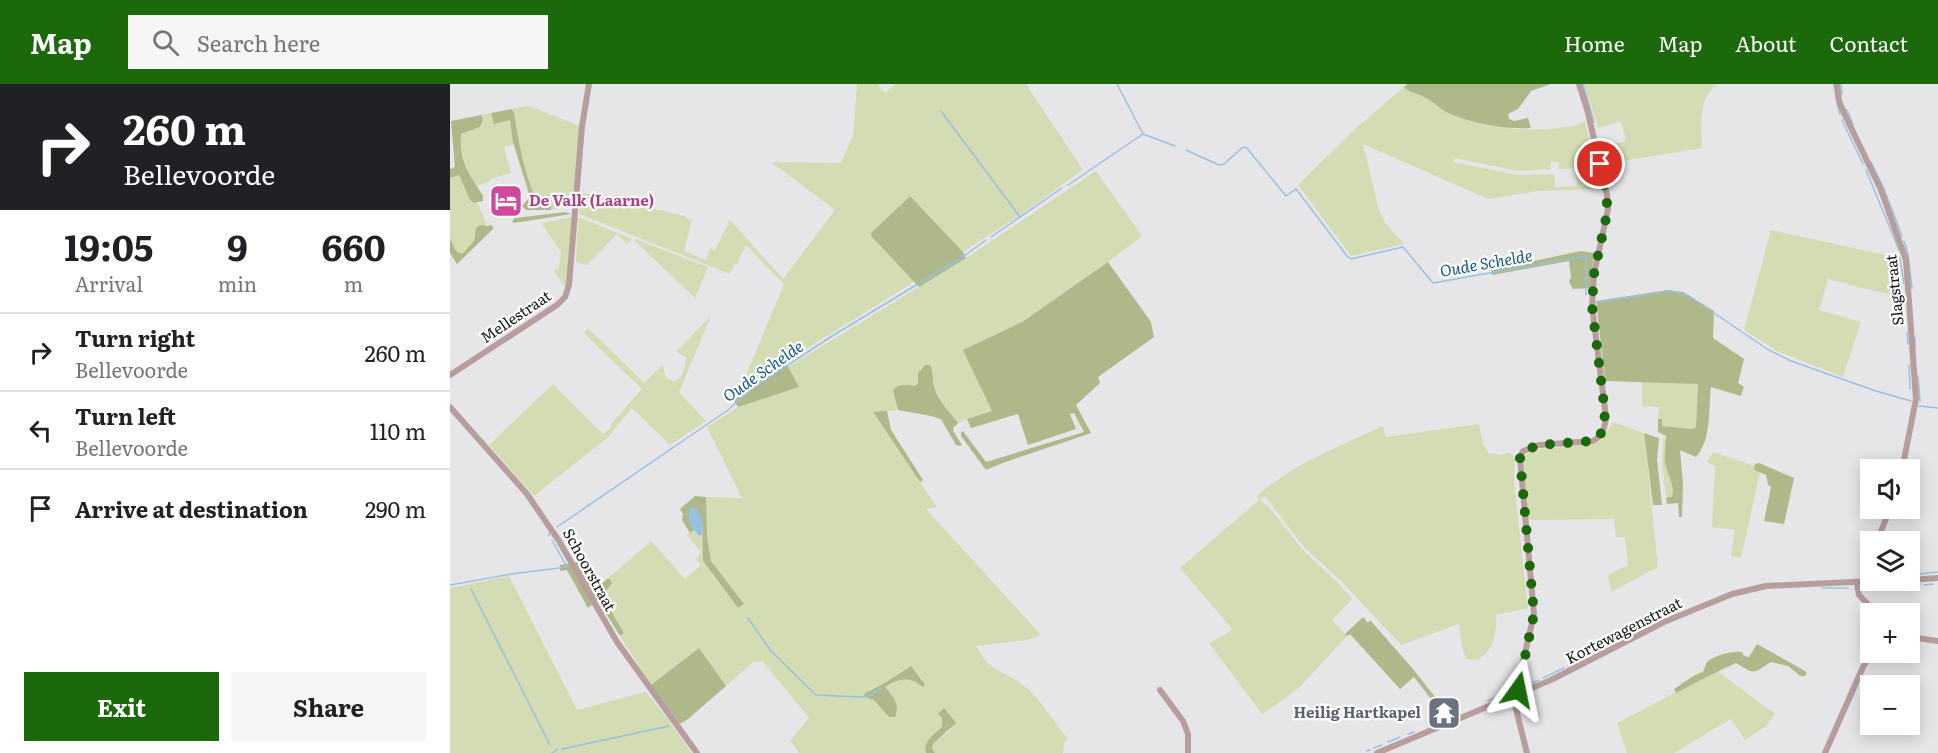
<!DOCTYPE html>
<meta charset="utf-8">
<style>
:root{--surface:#fff;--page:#f6f6f6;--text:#202124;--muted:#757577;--line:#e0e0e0;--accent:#1b690a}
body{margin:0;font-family:Literata,serif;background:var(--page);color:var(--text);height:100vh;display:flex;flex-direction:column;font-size:22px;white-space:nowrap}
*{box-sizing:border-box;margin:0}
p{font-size:20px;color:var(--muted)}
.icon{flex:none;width:33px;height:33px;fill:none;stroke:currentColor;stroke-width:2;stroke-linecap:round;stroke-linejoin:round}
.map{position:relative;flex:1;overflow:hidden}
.side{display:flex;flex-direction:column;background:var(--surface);width:450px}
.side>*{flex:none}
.hud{background:#202124;color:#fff;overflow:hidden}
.tools{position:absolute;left:1410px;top:375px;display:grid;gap:12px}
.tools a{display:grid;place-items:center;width:60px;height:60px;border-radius:0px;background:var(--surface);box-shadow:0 3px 15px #0003;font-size:30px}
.pin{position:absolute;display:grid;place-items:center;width:51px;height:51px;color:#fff;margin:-26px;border:3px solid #fff;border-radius:50%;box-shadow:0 2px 6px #0007}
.me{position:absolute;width:66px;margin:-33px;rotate:12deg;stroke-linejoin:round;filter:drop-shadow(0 0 4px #0008)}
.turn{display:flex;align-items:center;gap:21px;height:126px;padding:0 24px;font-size:27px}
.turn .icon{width:78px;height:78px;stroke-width:2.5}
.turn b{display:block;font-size:42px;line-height:51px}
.eta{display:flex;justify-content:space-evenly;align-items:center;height:102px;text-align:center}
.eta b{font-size:36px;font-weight:700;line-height:42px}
.primary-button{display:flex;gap:12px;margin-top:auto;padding:12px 24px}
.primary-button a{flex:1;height:69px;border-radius:0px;background:var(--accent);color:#fff;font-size:24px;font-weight:700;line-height:69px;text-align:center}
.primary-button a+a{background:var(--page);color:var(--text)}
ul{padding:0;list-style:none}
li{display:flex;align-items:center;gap:18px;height:78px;padding:0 24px;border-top:2px solid var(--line)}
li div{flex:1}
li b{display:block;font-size:22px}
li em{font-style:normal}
header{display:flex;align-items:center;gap:36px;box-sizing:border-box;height:84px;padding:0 30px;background:var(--accent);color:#fff}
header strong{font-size:28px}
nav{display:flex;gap:33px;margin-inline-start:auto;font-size:21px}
.search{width:420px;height:54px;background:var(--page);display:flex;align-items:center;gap:15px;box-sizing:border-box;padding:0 21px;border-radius:0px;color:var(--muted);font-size:22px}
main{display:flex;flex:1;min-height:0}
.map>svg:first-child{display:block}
.green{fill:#d3dcb2;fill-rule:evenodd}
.forest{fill:#aeb889}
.water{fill:#97c1e2}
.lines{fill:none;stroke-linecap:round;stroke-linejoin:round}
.stream{stroke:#97c1e2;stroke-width:1.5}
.minor{stroke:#b79e9d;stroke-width:6}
.route{stroke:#1b690a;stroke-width:10;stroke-dasharray:0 18}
.labels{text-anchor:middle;stroke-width:4.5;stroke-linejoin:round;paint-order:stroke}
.hotel-label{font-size:15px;font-weight:bold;fill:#b23c85;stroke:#fff;text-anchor:start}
.street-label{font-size:15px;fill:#141415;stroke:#fff}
.worship-label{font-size:15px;font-weight:bold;fill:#5b616d;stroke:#fff;text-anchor:end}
.water-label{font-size:16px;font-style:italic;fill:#185b86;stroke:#fff}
</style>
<header>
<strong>Map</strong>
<div class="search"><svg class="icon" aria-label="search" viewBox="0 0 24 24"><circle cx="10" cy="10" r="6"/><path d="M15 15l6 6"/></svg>Search here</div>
<nav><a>Home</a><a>Map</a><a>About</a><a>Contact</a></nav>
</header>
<main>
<section class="side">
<div class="hud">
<div class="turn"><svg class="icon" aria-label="right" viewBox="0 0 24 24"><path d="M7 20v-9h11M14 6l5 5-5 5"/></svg><div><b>260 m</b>Bellevoorde</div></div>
</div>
<div class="eta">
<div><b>19:05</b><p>Arrival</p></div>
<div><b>9</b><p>min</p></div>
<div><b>660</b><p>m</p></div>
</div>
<ul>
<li><svg class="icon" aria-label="right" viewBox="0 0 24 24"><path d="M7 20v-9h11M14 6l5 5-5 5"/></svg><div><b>Turn right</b><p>Bellevoorde</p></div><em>260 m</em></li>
<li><svg class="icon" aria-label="left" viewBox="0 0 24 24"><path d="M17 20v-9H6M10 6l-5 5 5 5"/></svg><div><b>Turn left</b><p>Bellevoorde</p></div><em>110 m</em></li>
<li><svg class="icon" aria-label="arrive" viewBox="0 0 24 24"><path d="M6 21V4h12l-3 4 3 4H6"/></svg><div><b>Arrive at destination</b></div><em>290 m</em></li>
</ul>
<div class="primary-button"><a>Exit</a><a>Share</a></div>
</section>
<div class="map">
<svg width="1488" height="669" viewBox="0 0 1488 669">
<rect width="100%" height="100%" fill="#e6e6e9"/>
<g class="green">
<polygon points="407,0 427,0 435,9 446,0 576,0 633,86 576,127 513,168 460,112 421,149 421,152 464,198 364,260 311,295 287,313 334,200 296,161 287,180 285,179 280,190 129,130 132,110 133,109 235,132 239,136 242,135 234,167 256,176 260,165 265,166 280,136 333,195 385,126 321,78 391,79 403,52"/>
<path d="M 1134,0 L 1267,0 C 1247,15 1252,42 1252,64 L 1154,80 L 1150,63 L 1176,57 L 1171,37 L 1145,45 L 1148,43 Z"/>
<path d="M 954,3 C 959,9 967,9 974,13 C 983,17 989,24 998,28 C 1015,37 1038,41 1057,44 C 1072,47 1124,46 1135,37 L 1150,105 L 1088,107 L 1038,115 L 913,60 L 929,126 L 935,139 L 954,160 L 901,172 L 848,101 L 905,45 ZM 1004,74 L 1068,87 L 1100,85 L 1101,78 L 1109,78 L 1109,85 L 1126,84 L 1127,102 L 1105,103 L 1104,90 L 1068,91 L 1003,78 Z"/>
<path d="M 79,22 L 130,42 L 123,117 L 115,123 L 101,126 L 101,121 C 96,121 91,120 88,116 C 75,102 68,48 64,28 L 61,25 Z"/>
<path d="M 41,29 L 44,39 L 60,36 L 64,60 L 54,63 L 61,89 L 40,95 L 41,97 L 27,102 C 16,83 10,72 11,50 L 30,43 L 33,36 L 31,31 Z"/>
<path d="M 646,87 L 692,152 L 658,178 L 564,243 L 542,327 L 508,339 C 500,328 490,319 485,306 C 482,298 484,289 480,281 L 475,281 L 470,285 L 468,299 L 445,315 L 448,326 L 423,329 L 487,423 L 476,425 L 591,551 L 577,556 L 526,562 C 539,589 555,586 576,603 C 590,615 605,640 618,655 L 614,659 L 613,669 L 485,669 L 482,664 L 483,660 L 502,645 L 492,634 L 492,643 L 482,652 L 476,669 L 349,669 L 340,657 L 359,634 L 313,578 L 303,578 L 276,602 L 249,564 L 201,601 L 170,552 L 174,549 L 151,512 L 162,499 L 160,495 L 157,495 L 201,457 L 235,495 L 251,481 L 246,475 L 252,469 L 237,451 L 244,446 L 250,452 L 252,450 L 253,477 L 256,482 L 288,524 L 293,520 L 261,477 L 257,453 L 256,413 L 292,414 L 257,343 L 288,323 L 349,303 L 338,283 L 516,174 ZM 460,582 L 473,603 C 460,591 449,595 435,603 C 442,610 448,618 447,629 L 439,633 L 424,616 L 418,606 L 433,600 Z"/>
<polygon points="9,91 20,116 24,119 28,119 37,142 24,150 24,157 12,170 6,167 0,154 0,94"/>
<polygon points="123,133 117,201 115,203 104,187 109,184 111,168 91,139"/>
<polygon points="128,134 131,134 182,155 177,160 167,150 137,181 126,178"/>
<polygon points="1321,146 1449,174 1453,214 1378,195 1369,226 1411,238 1393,293 1327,267 1294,246"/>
<polygon points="185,155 258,183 245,214 184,156"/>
<path d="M 261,232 L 229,308 L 256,337 L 220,361 L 182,324 L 157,354 L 84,412 L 39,361 L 103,300 L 153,350 L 161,344 L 161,340 L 192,305 L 134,249 L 138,244 L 194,299 L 213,281 C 215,289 213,295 224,297 L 231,293 L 237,274 L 226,268 Z"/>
<polygon points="1192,297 1248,300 1246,343 1243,345 1212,342 1212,335 1208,335 1209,323 1192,322"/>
<polygon points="1163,338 1194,349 1208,483 1161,508 1158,491 1178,481 1175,453 1166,453 1164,435 1082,436 1078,434 1074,375 1078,368 1083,366 1145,360 1153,354"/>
<path d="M 1029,340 L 1033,361 L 1039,369 L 1050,371 L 1060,369 L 1065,374 L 1064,397 L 1078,524 L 1046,531 C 1048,547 1041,581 1017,575 C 1010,564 1011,552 1009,540 L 951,561 L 891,497 L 853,462 L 815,412 L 810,416 L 819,423 L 852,465 L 886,497 L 902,515 L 882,536 L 897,552 L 848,605 L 812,630 L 759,559 L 783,546 L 730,484 L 809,416 L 807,412 C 842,380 890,362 933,342 L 936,353 Z"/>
<path d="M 1213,354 L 1216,356 C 1216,363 1214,373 1216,380 C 1219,393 1225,400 1222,414 L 1216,414 L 1216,412 L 1212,379 Z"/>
<polygon points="1263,368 1305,382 1304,386 1310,389 1291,474 1281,472 1285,446 1262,443 1265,382 1257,378"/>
<polygon points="59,492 127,626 196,608 217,634 242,669 0,669 0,504"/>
<polygon points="1267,587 1325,630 1315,643 1295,656 1281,635 1224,669 1177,669 1167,639"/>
</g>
<g class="forest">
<path d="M 957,0 L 1101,0 L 1081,7 L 1068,25 L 1058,30 L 1059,35 L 1064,37 L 1078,34 L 1081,44 C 1056,46 1021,39 998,29 C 990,25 983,17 974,13 C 967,9 959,9 954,3 Z"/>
<path d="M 61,25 L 64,28 C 67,48 76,102 88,116 C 92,120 96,121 101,121 L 101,126 L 76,126 L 72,122 L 80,113 L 63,58 L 60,36 L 44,40 L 41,29 Z"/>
<path d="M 31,31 L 33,36 L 30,43 L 11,50 C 9,78 19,89 33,112 L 33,117 L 24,119 L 20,116 L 9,91 L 0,94 L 0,85 L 5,83 L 1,37 Z"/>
<polygon points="460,112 513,168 516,174 469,203 421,152 421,149"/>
<polygon points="115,128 121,130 64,139 62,137 65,134"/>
<polygon points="30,141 37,142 41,141 44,144 7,180 0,169 0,154 6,167 12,170 24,157 26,144"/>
<polygon points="1131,167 1144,169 1140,204 1123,205 1119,198 1121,193 1119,177 1042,191 1041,186"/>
<path d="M 658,178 L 701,238 L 704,253 L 648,293 L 650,299 L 626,321 L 641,349 C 606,362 570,371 536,386 L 511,352 L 511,349 L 513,347 L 536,378 L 634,348 L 624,329 L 620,330 L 626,345 L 578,361 L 568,330 L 521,344 L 517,335 L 542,327 L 513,266 L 572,238 Z"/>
<path d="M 1218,206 L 1233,208 L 1264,227 L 1263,254 L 1294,275 L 1288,299 L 1294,303 L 1291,312 L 1261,303 C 1258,326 1262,355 1246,373 L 1230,366 L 1233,399 L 1232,433 L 1229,433 L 1228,419 L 1217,420 L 1216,414 L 1222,413 C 1225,398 1217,392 1215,378 C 1214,370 1216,360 1216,352 L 1208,348 L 1208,335 L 1212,335 L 1212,342 L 1242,345 L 1246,343 L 1248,300 L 1155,297 L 1146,217 Z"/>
<polygon points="336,279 349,303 288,323 284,317 287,313 311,295"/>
<path d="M 475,281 L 480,281 C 484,289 482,298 485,306 C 490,319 500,328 508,339 L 503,344 L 504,348 L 512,361 L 510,362 L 506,361 L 491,335 L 481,332 L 448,326 L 443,307 C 448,299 456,301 465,302 L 468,299 L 468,289 Z"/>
<polygon points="437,327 441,346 473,396 470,398 423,328"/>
<polygon points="1194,349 1209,354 1207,376 1212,421 1203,421"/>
<polygon points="1309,379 1344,394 1334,440 1314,437 1321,403 1318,401 1316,391 1304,386 1305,380"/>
<polygon points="245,412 256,413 257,453 261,477 294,520 288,524 253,477 252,435 240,438 244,446 240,449 232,436 233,430 230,425"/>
<polygon points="127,478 144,507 157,495 160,495 162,499 152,512 174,549 170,552 148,516 138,524 117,486 110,487 110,481"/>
<polygon points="913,533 918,539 920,536 963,585 1000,632 995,633 964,593 950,605 900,550 897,552 895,550"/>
<path d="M 1307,560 L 1355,587 L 1357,589 L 1355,592 L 1350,592 L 1338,582 L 1321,578 C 1301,591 1305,590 1286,579 C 1266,588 1246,598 1226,609 L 1224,605 C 1234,599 1242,591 1253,588 C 1254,586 1256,579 1257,578 C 1265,571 1282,567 1292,568 L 1294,572 L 1299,573 Z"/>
<polygon points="249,564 276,602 238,635 230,640 201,601"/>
<path d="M 461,582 L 475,601 L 473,603 C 460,592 449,594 435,603 C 442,611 451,621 445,633 L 439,633 L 424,616 L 414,613 L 415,609 L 433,600 Z"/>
<path d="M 494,624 L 506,639 L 483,660 L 482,664 L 485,669 L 476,669 C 473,657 484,650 492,643 L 492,634 L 488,630 Z"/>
</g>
<path class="water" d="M 241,423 L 246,424 L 252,435 L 252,450 L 250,452 C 242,446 235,432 241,423 Z"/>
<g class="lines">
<g class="stream">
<polyline points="667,0 693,50"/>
<polyline points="1133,0 1144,38"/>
<polyline points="1384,0 1386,14"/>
<polyline points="1391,0 1392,10"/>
<polyline points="1387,19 1390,30"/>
<polyline points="1397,26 1403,40"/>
<polyline points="491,27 570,133"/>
<polyline points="1392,36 1413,80"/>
<polyline points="736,66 769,81 774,80 792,64 796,63 836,112 846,105 897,172 901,175 953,163 983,199 1136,172 1136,211"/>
<polyline points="1421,78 1434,105 1452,152"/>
<polyline points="1416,86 1449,166"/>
<polyline points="618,101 693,50 725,62"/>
<polyline points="541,153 612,104"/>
<polyline points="1454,157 1458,170 1462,204"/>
<polyline points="1450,174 1454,200"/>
<polyline points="1148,218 1221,207 1239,212 1317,265 1341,277 1426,307 1461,317"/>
<polyline points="1457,248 1458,260"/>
<polyline points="1465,254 1465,265"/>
<polyline points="1459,281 1460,305"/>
<polyline points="1468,292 1470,317"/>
<polyline points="1469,322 1488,324"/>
<polyline points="107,443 278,326 300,306 379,254 514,172 536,156"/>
<polyline points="99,452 99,449"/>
<polyline points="1431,457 1434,449"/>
<polyline points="1460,491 1488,488"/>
<polyline points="0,501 61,490 117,483 102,456"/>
<polyline points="1474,501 1483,500"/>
<polyline points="1452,502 1470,501"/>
<polyline points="1436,503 1445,503"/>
<polyline points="1372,504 1398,504"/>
<polyline points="21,505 100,661"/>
<polyline points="1411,506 1412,504 1430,503"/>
<polyline points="298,534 321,567 366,611 410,613 419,612 432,604"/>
<polyline points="1118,582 1155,563"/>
<polyline points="1093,594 1114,584"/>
<polyline points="1074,602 1089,596"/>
<polyline points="1054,610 1062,606 1065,598"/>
<polyline points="1038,617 1049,612"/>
<polyline points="997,634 1000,633"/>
<polyline points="979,641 987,638"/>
<polyline points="958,650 964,648"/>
<polyline points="938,658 950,653"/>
<polyline points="924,664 932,661"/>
<polyline points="112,665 219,642"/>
<polyline points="917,667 920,666"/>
<polyline points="102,669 108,665"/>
</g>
<g class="minor">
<polyline points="1387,0 1389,17 1394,29 1431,106 1456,176 1466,315 1452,386"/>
<polyline points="0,291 107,221 115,213 119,201 132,42 139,0"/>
<polyline points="0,323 77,410 109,457 167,558 247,669"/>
<polyline points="1427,458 1440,424"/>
<polyline points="1460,496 1488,494"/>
<polyline points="1407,499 1409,511 1427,530"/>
<polyline points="1413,499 1414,489 1420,473"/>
<polyline points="1460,553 1488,557"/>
<polyline points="710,606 733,637 738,650 738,669"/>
<polyline points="927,669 1101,596 1214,538 1282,510 1316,502 1445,496"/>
<path d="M 1077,669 L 1064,617 L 1084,530 L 1070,374 L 1073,367 L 1089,361 L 1143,357 C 1153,351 1155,343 1156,333 L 1142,222 L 1144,190 L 1158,125 L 1157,111 L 1145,59 L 1137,25 L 1129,0"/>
<polyline points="1375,669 1413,583 1422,568"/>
</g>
</g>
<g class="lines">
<polyline class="route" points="1068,606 1084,530 1070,374 1073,367 1089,361 1143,357 1147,354 1153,347 1155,329 1142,222 1144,190 1158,125 1150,80"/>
</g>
<defs>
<symbol id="hotel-square" viewBox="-11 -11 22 22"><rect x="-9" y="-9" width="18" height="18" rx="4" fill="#d1479c" stroke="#fff"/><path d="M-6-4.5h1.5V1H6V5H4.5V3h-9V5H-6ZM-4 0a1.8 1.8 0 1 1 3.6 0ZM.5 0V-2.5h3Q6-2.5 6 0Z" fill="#fff"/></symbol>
<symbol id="temple-square" viewBox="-11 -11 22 22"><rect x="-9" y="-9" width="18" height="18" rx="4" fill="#6b7280" stroke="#fff"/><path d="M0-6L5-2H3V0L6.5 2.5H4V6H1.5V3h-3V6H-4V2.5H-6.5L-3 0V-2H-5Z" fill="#fff"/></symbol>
</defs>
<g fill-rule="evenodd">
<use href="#hotel-square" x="37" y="98" width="38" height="38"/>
<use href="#temple-square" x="975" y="610" width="38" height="38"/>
</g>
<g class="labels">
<g class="hotel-label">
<text x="79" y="122">De Valk (Laarne)</text>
</g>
<g class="street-label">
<text transform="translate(1445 206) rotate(-96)" y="5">Slagstraat</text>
<text transform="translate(66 233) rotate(-34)" y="5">Mellestraat</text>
<text transform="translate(139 486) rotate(61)" y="5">Schoorstraat</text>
<text transform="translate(1174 547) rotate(-27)" y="5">Kortewagenstraat</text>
</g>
<g class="worship-label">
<text x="971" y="634">Heilig Hartkapel</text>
</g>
<g class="water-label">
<text transform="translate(1036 179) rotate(-10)" y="6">Oude Schelde</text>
<text transform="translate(313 287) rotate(-35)" y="6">Oude Schelde</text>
</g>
</g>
</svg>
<div class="tools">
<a><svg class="icon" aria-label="sound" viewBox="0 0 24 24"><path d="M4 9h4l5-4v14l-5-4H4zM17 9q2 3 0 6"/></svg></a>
<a><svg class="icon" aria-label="layers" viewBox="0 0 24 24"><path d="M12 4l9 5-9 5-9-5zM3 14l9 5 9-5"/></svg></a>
<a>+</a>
<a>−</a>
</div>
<div class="pin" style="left:1150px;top:80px;background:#d93025"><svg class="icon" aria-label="arrive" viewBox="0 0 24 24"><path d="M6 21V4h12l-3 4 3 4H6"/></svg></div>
<svg class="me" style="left:1068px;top:606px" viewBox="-20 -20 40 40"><path d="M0-17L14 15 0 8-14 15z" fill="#1b690a" stroke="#fff" stroke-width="4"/></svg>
</div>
</main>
